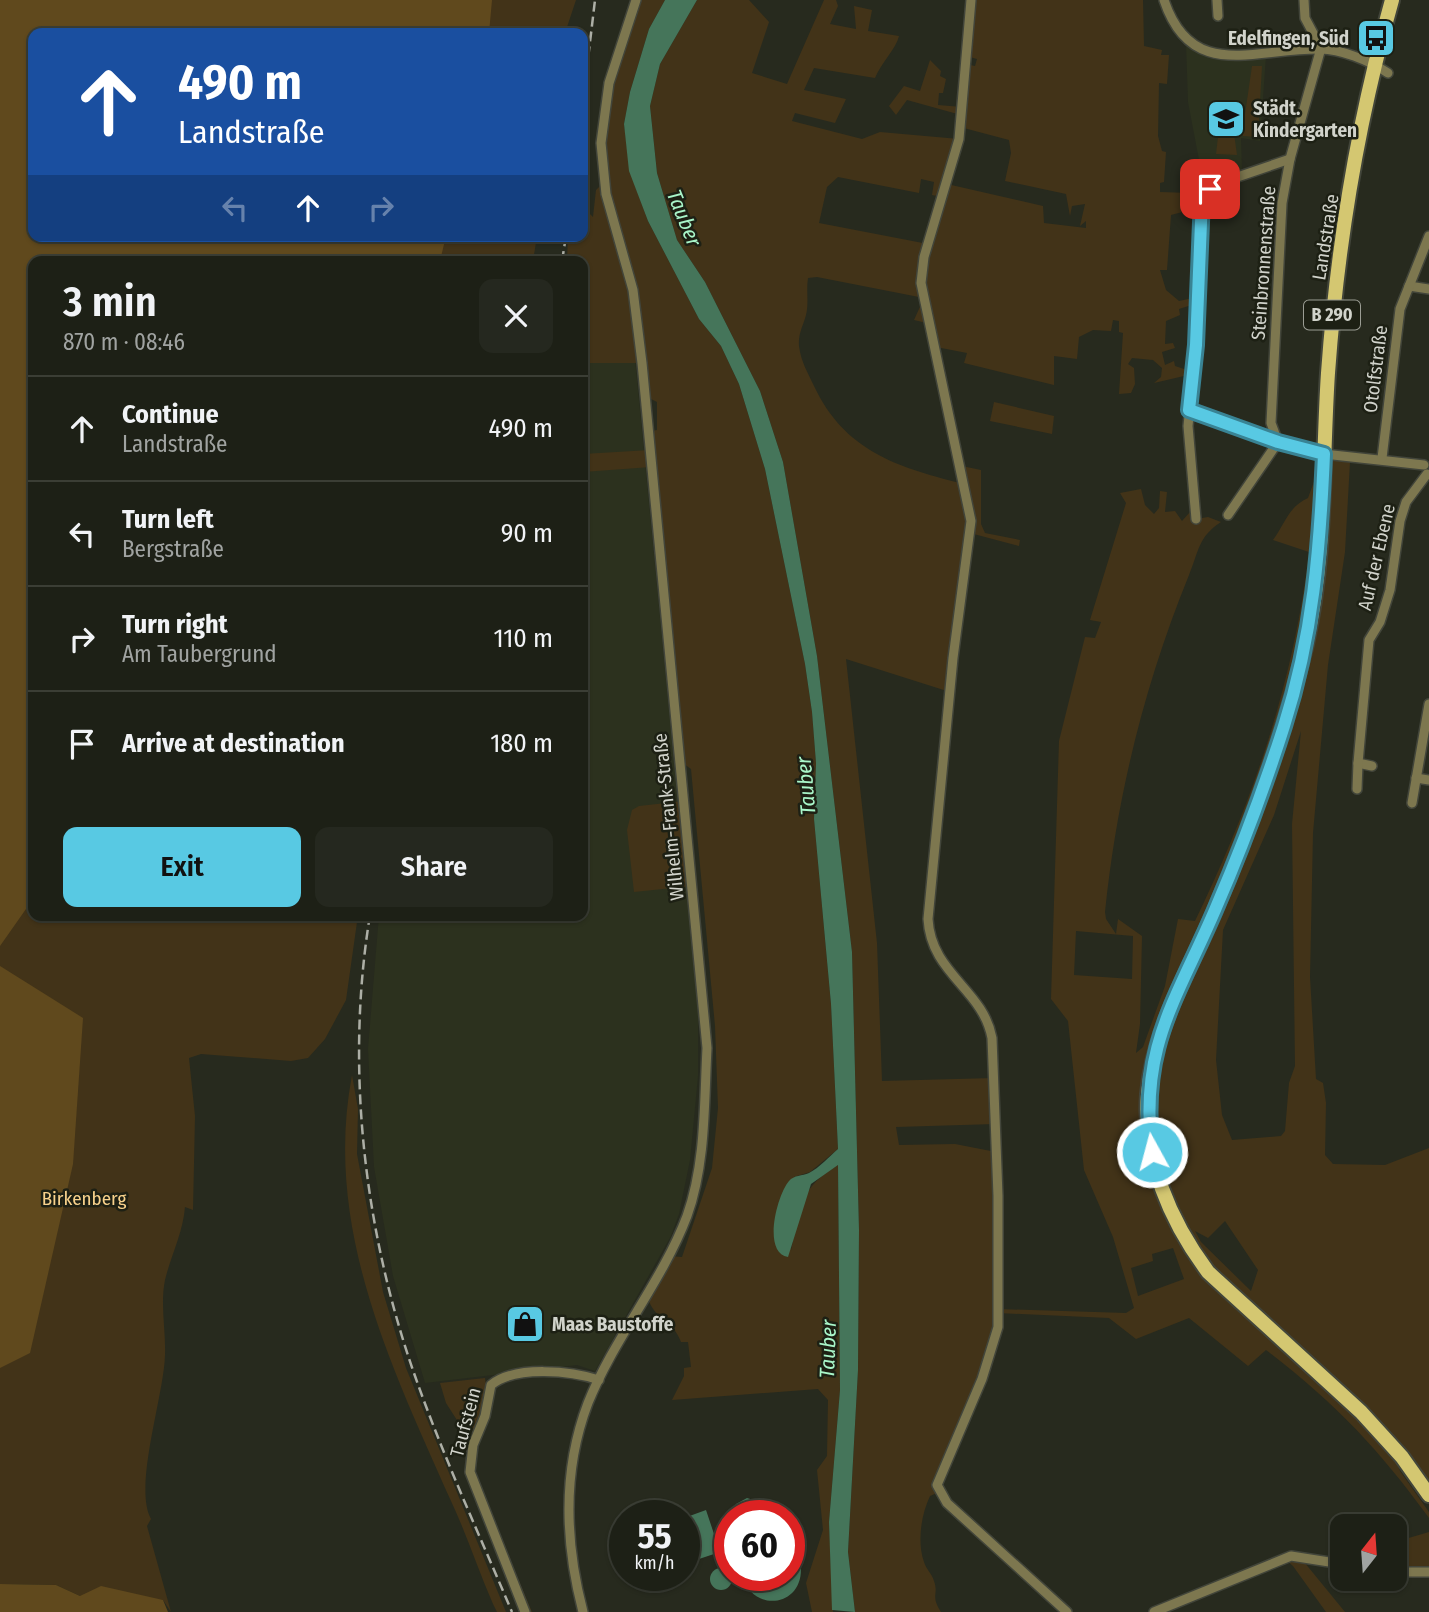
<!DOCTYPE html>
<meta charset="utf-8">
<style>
:root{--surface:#1d2016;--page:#25281f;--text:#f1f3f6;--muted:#a0a3a1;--line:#3b3e35;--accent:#58c9e3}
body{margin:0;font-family:"Fira Sans Condensed",sans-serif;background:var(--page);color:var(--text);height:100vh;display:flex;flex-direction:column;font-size:26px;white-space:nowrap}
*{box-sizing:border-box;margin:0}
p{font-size:23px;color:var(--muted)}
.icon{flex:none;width:38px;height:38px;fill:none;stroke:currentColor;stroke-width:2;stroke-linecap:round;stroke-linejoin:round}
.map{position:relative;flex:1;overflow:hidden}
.panel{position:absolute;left:28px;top:256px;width:560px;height:665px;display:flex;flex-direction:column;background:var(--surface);border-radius:14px;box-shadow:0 2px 5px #0004,0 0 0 2px var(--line)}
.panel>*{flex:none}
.banner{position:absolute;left:28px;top:28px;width:560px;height:214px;border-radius:14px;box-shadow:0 2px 5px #0004,0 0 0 2px var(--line);background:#1a4fa0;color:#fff;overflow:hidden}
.needle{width:46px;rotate:17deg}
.controls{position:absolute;left:1330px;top:1514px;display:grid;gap:14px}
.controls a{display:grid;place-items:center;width:77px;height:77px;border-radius:14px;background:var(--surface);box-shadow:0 2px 5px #0004,0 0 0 2px var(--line);font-size:35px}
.speed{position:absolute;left:609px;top:1500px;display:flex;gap:14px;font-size:35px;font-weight:700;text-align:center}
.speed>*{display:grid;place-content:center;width:91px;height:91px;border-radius:50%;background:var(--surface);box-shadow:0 2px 5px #0004,0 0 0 2px var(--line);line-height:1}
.speed small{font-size:18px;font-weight:400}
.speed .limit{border:10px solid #d22;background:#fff;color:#111}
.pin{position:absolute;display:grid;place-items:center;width:60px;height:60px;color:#fff;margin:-30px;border-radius:14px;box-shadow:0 4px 10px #0006}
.me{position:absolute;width:77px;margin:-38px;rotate:353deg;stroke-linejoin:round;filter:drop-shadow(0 0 5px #0008)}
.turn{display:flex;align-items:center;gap:24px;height:147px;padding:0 35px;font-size:32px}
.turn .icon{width:91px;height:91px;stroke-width:2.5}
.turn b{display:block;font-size:49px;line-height:60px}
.lanes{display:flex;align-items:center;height:66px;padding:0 35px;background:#0003;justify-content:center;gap:35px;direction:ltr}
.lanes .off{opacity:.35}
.round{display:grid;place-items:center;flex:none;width:74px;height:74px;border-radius:14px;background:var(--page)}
.headline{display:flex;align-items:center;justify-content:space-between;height:119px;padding:0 35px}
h1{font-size:42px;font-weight:600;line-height:52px}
.cta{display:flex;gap:14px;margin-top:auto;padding:14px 35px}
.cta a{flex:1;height:80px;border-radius:14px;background:var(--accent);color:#111;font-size:28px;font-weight:600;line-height:80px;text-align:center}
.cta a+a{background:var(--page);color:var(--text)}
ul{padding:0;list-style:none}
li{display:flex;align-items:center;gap:21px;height:105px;padding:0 35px;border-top:2px solid var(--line)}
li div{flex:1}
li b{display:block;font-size:26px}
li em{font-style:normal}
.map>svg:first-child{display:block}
.built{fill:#2c311e}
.green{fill:#423318;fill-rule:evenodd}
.forest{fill:#60491d}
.water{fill:#45755a}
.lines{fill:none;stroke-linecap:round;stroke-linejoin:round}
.street-casing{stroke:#42453a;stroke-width:12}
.primary-casing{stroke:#42453a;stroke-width:18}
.street{stroke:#7d774f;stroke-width:9}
.primary{stroke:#d4c771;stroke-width:14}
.rail{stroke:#adafa6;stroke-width:2.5;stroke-dasharray:10 5;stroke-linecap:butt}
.route-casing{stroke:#398394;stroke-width:18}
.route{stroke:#58c9e3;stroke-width:12}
.labels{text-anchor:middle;stroke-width:5;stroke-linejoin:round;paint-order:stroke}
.shield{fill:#1d2014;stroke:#9b9d94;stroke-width:2}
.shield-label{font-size:18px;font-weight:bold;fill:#d1d3cb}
.poi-label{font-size:19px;font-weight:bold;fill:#d1d3cb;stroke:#1d2014;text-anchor:start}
.street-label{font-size:19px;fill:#d1d3cb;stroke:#1d2014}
.park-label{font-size:19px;fill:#f8d28c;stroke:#1d2014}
.water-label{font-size:21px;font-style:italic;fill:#a9f6c9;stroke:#1d2014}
</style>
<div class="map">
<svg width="1429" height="1612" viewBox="0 0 1429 1612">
<rect width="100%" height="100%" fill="#272a1e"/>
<g class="built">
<polygon points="1186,44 1211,58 1266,56 1260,141 1241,138 1242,171 1204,186 1188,102"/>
<polygon points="635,359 698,1010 698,1076 690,1160 679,1214 671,1236 595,1371 577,1365 425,1383 393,1276 374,1167 368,1049 379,915 583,915 583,360"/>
</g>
<g class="green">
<polygon points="374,0 576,0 565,33 362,33"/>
<path d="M 636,0 L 665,0 L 649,29 L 630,92 L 624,124 L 630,172 L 648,221 L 699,319 L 721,346 L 739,384 L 765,469 L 805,664 L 812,712 L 816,763 L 814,819 L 831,1004 L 838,1149 L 810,1172 L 794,1177 L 791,1251 C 799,1209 800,1187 838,1165 L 840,1390 L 829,1522 L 833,1612 L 812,1612 L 806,1583 L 823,1530 L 817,1470 L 827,1456 L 828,1400 L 818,1389 L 672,1400 L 684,1376 L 684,1368 L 691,1367 L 688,1342 L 681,1342 C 672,1318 655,1322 647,1296 L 668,1256 L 682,1257 L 712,1168 L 718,1108 L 715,1026 L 691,769 L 680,761 L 651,467 L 583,472 L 583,454 L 650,450 L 648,432 L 657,430 L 657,402 L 645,396 L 642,363 L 583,363 L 583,261 L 567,261 L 568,236 L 583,236 L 583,207 L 593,217 L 596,190 L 605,181 L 602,118 Z"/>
<path d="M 697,0 L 749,0 L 769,22 L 752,73 L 787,84 L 824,0 L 836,0 L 838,6 L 830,24 L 856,29 L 854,6 L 872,10 L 868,31 L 899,36 C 896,49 881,63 875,78 L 814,68 L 804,90 L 846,99 L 835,123 L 795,113 L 792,121 L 862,139 L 880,132 L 959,139 L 947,184 L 1043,206 L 1044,223 L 1086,228 L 1086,221 L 1080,226 L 1085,204 L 1072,206 L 1070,216 L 1066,194 L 1005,181 L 1011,153 L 1009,140 L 960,127 L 961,115 L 907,100 L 896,115 L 889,106 L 904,86 L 920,91 L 930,60 L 941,71 L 940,76 L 946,79 L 943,93 L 939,93 L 938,105 L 962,107 L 965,64 L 975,66 L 977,59 L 966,56 L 971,0 L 1143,0 L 1144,46 L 1162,50 L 1161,55 L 1169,55 L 1167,84 L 1159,83 L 1158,136 L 1162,151 L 1166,152 L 1164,182 L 1160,183 L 1160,192 L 1191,193 L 1190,210 L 1171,215 L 1167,270 L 1160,270 L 1166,290 L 1179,301 L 1193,298 L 1194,287 L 1199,288 L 1198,303 L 1179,309 L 1180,315 L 1166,321 L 1165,344 L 1173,343 L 1175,348 L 1162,352 L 1165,365 L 1174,361 L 1175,366 L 1187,370 L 1184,376 L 1154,383 L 1161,377 L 1162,368 L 1153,360 L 1132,358 L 1128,364 L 1134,368 L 1135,384 L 1131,393 L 1119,394 L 1123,333 L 1119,332 L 1119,321 L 1113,320 L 1111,331 L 1093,330 L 1079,337 L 1077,359 L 1054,356 L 1054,385 L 964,363 L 967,353 L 936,347 L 931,324 L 914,320 L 924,298 L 817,277 L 808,278 C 806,290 809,303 806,315 C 803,326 798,334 799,346 C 801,362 808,373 814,386 C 844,450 896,467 960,483 L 957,465 L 981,470 L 981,524 L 985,533 L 1020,540 L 1019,546 L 970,533 L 950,692 L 846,659 L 877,943 L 882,1081 L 994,1078 L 995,1124 L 896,1127 L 899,1145 L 955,1144 L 996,1152 L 998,1309 L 1126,1313 L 1134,1308 L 1113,1237 L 1084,1170 L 1068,1021 L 1051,999 L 1059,741 L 1085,637 L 1095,638 L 1101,622 L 1090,620 L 1126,503 L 1120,493 L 1141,489 L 1145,505 L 1154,514 L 1159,508 L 1160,491 L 1167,492 L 1165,512 L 1175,511 L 1182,521 L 1190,512 L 1196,519 L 1208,517 L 1221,522 C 1198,537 1199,551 1189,575 C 1145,683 1117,795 1105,912 L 1106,919 L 1116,934 L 1118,919 L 1142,936 L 1140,1024 L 1136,1053 L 1143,1047 L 1165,986 L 1178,919 L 1195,921 C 1252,804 1294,682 1309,552 L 1273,540 C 1285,524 1288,507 1308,498 L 1324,454 L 1350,462 L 1345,552 L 1328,665 L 1313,833 L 1310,977 L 1316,1079 L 1323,1083 L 1326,1103 L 1325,1155 L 1333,1164 L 1385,1165 L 1429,1148 L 1429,1495 L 1394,1455 L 1400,1471 L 1429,1512 L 1429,1518 C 1377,1447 1336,1404 1266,1350 L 1248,1366 L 1189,1318 L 1136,1339 L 1109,1318 L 998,1313 L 998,1327 L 939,1492 L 930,1496 C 921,1515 917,1542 924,1562 C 926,1569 932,1574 934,1581 C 939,1595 930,1595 941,1612 L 855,1612 L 848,1552 L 858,1370 L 859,1230 L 852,952 L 817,656 L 783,462 L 760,391 L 705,282 L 677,240 L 657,173 L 650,106 L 660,64 ZM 838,177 L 919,193 L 921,179 L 934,182 L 932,195 L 942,197 L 928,244 L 819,223 L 827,187 ZM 1301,731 L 1292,824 L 1295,1066 L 1289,1083 L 1285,1131 L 1281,1136 L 1232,1140 L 1222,1115 L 1216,1060 L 1223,930 L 1274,815 ZM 1076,931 L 1133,936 L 1132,979 L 1074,975 ZM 1225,1221 L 1258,1270 L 1251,1291 L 1201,1242 L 1195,1231 L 1208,1238 ZM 1173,1248 L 1184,1279 L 1138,1296 L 1131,1268 L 1153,1261 L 1152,1254 Z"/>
<polygon points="1252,66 1262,66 1258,137 1243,136 1240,121 1244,121"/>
<polygon points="1224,126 1233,126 1237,155 1216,154 1218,137"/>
<polygon points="303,236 537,236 533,261 295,261"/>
<polygon points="994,402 1054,416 1052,434 990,421"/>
<polygon points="684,801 692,886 634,892 627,830 632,810 639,806"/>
<path d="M 33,868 L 33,915 L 358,915 L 346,1000 L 325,1039 L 308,1058 L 291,1061 L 201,1054 L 189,1058 L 195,1116 L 193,1210 L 185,1207 C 183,1233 171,1255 165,1280 C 160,1305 166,1330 165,1355 C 164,1396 133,1487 151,1519 L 147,1526 L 171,1612 L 163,1600 L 80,1596 L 56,1585 L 0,1584 L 0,920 Z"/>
<path d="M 352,1075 L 358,1109 L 357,1154 L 383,1292 L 406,1368 L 506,1612 L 497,1612 L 493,1604 C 478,1570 467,1535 451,1501 C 391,1366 323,1227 352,1075 Z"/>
<path d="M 485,1378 C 487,1394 490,1413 484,1429 C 478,1447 475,1453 474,1473 L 532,1612 L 525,1612 L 470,1472 L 470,1458 L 462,1443 L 462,1428 L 446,1403 L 440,1383 Z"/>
<polygon points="1429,1532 1429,1572 1395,1572 1395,1542"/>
<polygon points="1300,1557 1345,1612 1326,1612 1293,1566 1284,1558"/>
</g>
<g class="forest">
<polygon points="0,0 492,0 489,33 33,33 33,236 446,236 440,261 33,261 33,899 0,946"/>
<polygon points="0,966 83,1018 73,1164 30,1353 0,1368"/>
<polygon points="0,1584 56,1585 80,1596 101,1586 163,1600 168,1612 0,1612"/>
</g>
<g class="water">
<path d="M 665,0 L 697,0 L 660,64 L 650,106 L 657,173 L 677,240 L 705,282 L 760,391 L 783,462 L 817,656 L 852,952 L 859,1230 L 858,1370 L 848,1552 L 855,1612 L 832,1610 L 829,1522 L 840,1390 L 838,1165 L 811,1184 L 788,1257 C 762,1253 777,1195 789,1181 C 794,1175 802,1176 809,1173 C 819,1168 830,1156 838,1149 L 831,1004 L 814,819 L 816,763 L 812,712 L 805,664 L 765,469 L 739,384 L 721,346 L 699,319 L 648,221 L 629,171 L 624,124 L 630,92 L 649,29 Z"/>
<polygon points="747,1498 763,1503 769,1515 731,1515 736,1504"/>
<polygon points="706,1510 720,1552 684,1564 684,1518"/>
<path d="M 789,1549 L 801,1568 C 802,1609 750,1612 743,1575 L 789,1575 Z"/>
<circle cx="721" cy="1579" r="11"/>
</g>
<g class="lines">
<defs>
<g id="street">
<path d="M 971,0 L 959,139 L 924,257 L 921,283 L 971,521 L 953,658 L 928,919 C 931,974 983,989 992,1038 L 998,1196 L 998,1327 L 982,1379 L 937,1485 L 947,1503 L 1067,1612"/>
<path d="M 1164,0 C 1191,81 1252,49 1318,49 C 1339,48 1370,61 1388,73"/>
<polyline points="1217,0 1218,16"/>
<polyline points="1304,0 1305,18 1321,48"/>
<polyline points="1409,286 1429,289"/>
<polyline points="1189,410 1278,442 1324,454 1424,465"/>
<polyline points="1382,458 1400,309 1429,236"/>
<polyline points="1228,515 1278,442 1271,423 1282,203 1290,159 1321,48"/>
<polyline points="1196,519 1188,426 1196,345 1202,198 1214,185 1290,159"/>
<polyline points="1372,766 1358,763 1369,640 1380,622 1390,590 1400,521 1406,502 1427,474"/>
<polyline points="1416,778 1429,780"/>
<polyline points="1357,789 1358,763"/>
<polyline points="1412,803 1429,704"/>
<polyline points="1395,1572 1429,1572"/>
<path d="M 525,1612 L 470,1472 L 473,1445 L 485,1416 L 491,1385 C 515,1365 572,1371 599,1380"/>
<path d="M 583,1612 C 565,1543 562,1471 588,1403 C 614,1338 662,1282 687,1216 C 706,1163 704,1103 707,1048 L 642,363 L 633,290 L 606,194 L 601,143 L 609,83 L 636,0"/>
<polyline points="1154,1612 1291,1556 1342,1564"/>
</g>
<path id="primary" d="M 1392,0 C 1358,120 1337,248 1328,373 C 1322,463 1326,555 1306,644 C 1284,734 1252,822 1216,908 C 1191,969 1154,1025 1148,1094 C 1143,1159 1170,1221 1208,1272 L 1361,1412 L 1402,1457 L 1429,1495"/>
</defs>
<use href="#street" class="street-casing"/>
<use href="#primary" class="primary-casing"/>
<use href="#street" class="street"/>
<use href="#primary" class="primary"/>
<g class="rail">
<polyline points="583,101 595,0"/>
<polyline points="562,261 566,236"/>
<path d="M 370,915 C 345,1067 364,1231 415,1376 C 443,1456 479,1534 512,1612"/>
</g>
</g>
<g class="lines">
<defs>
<path id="route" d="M 1152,1152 C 1139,1047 1176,1001 1215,910 C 1241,850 1264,789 1284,726 C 1313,635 1320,549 1324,454 L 1278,442 L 1189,410 L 1196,345 L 1202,198 L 1210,189"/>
</defs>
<use href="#route" class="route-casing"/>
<use href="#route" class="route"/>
</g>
<defs>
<symbol id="bus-square" viewBox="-11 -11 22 22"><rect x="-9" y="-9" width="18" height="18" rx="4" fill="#58c9e3" stroke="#1d2014"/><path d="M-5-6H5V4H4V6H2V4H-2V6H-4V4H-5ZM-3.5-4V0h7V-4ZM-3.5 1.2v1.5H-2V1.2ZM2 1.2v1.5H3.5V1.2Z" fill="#111"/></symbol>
<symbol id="school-square" viewBox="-11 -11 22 22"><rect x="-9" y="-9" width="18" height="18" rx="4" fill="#58c9e3" stroke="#1d2014"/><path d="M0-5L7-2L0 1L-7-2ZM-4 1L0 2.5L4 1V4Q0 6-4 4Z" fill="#111"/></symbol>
<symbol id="shop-square" viewBox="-11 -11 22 22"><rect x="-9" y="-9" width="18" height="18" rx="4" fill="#58c9e3" stroke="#1d2014"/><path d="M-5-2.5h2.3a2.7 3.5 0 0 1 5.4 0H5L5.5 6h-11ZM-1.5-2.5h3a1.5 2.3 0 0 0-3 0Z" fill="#111"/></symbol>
</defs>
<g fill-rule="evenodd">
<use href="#bus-square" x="1354" y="16" width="44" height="44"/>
<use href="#school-square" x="1204" y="97" width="44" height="44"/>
<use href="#shop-square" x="503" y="1302" width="44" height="44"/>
</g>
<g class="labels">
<rect class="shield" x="1304" y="300.5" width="56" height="29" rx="5"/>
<g class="shield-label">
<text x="1332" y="321">B 290</text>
</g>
<g class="poi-label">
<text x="1349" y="45" text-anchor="end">Edelfingen, Süd</text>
<text x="1253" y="115">Städt.<tspan x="1253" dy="22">Kindergarten</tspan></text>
<text x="552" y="1331">Maas Baustoffe</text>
</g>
<g class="street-label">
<text transform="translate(1325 237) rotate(-81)" y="7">Landstraße</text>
<text transform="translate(1263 263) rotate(-86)" y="7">Steinbronnenstraße</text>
<text transform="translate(1375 369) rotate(-83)" y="7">Otolfstraße</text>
<text transform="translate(1376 557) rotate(-77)" y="7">Auf der Ebene</text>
<text transform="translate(668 817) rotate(-96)" y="7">Wilhelm-Frank-Straße</text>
<text transform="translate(465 1422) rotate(-75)" y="7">Taufstein</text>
</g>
<g class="park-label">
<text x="84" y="1205">Birkenberg</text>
</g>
<g class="water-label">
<text transform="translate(684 218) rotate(68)" y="7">Tauber</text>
<text transform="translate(806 786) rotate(-95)" y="7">Tauber</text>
<text transform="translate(828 1349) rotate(-88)" y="7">Tauber</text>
</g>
</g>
</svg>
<div class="controls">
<a><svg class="needle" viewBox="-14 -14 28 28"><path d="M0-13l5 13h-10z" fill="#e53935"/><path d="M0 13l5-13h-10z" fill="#a0a3a1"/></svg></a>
</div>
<div class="speed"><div>55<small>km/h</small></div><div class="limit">60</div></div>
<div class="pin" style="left:1210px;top:189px;background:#d93025"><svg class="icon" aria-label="arrive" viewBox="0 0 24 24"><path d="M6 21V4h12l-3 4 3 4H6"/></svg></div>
<svg class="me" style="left:1152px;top:1152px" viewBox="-20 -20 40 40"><circle r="17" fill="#58c9e3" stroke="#fff" stroke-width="3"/><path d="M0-11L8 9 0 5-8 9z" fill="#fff"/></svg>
<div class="banner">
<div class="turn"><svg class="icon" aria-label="ahead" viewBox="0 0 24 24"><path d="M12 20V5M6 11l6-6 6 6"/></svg><div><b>490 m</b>Landstraße</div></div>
<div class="lanes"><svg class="icon off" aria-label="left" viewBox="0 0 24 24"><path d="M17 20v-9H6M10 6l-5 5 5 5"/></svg><svg class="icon" aria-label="ahead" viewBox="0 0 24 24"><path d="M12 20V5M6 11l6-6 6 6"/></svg><svg class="icon off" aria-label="right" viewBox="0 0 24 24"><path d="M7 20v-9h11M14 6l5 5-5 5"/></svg></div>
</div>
<section class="panel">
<div class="headline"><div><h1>3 min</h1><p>870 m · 08:46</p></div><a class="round"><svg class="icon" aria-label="close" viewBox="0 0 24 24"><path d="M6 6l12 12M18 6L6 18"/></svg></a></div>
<ul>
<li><svg class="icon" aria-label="ahead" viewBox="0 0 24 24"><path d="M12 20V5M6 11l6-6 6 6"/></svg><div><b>Continue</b><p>Landstraße</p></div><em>490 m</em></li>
<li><svg class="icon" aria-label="left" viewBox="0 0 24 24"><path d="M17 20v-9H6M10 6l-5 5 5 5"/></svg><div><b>Turn left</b><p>Bergstraße</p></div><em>90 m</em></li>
<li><svg class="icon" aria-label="right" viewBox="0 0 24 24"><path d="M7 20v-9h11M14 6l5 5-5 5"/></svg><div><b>Turn right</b><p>Am Taubergrund</p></div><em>110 m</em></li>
<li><svg class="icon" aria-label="arrive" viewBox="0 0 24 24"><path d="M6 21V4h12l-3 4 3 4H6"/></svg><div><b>Arrive at destination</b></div><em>180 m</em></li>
</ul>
<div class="cta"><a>Exit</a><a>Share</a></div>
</section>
</div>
